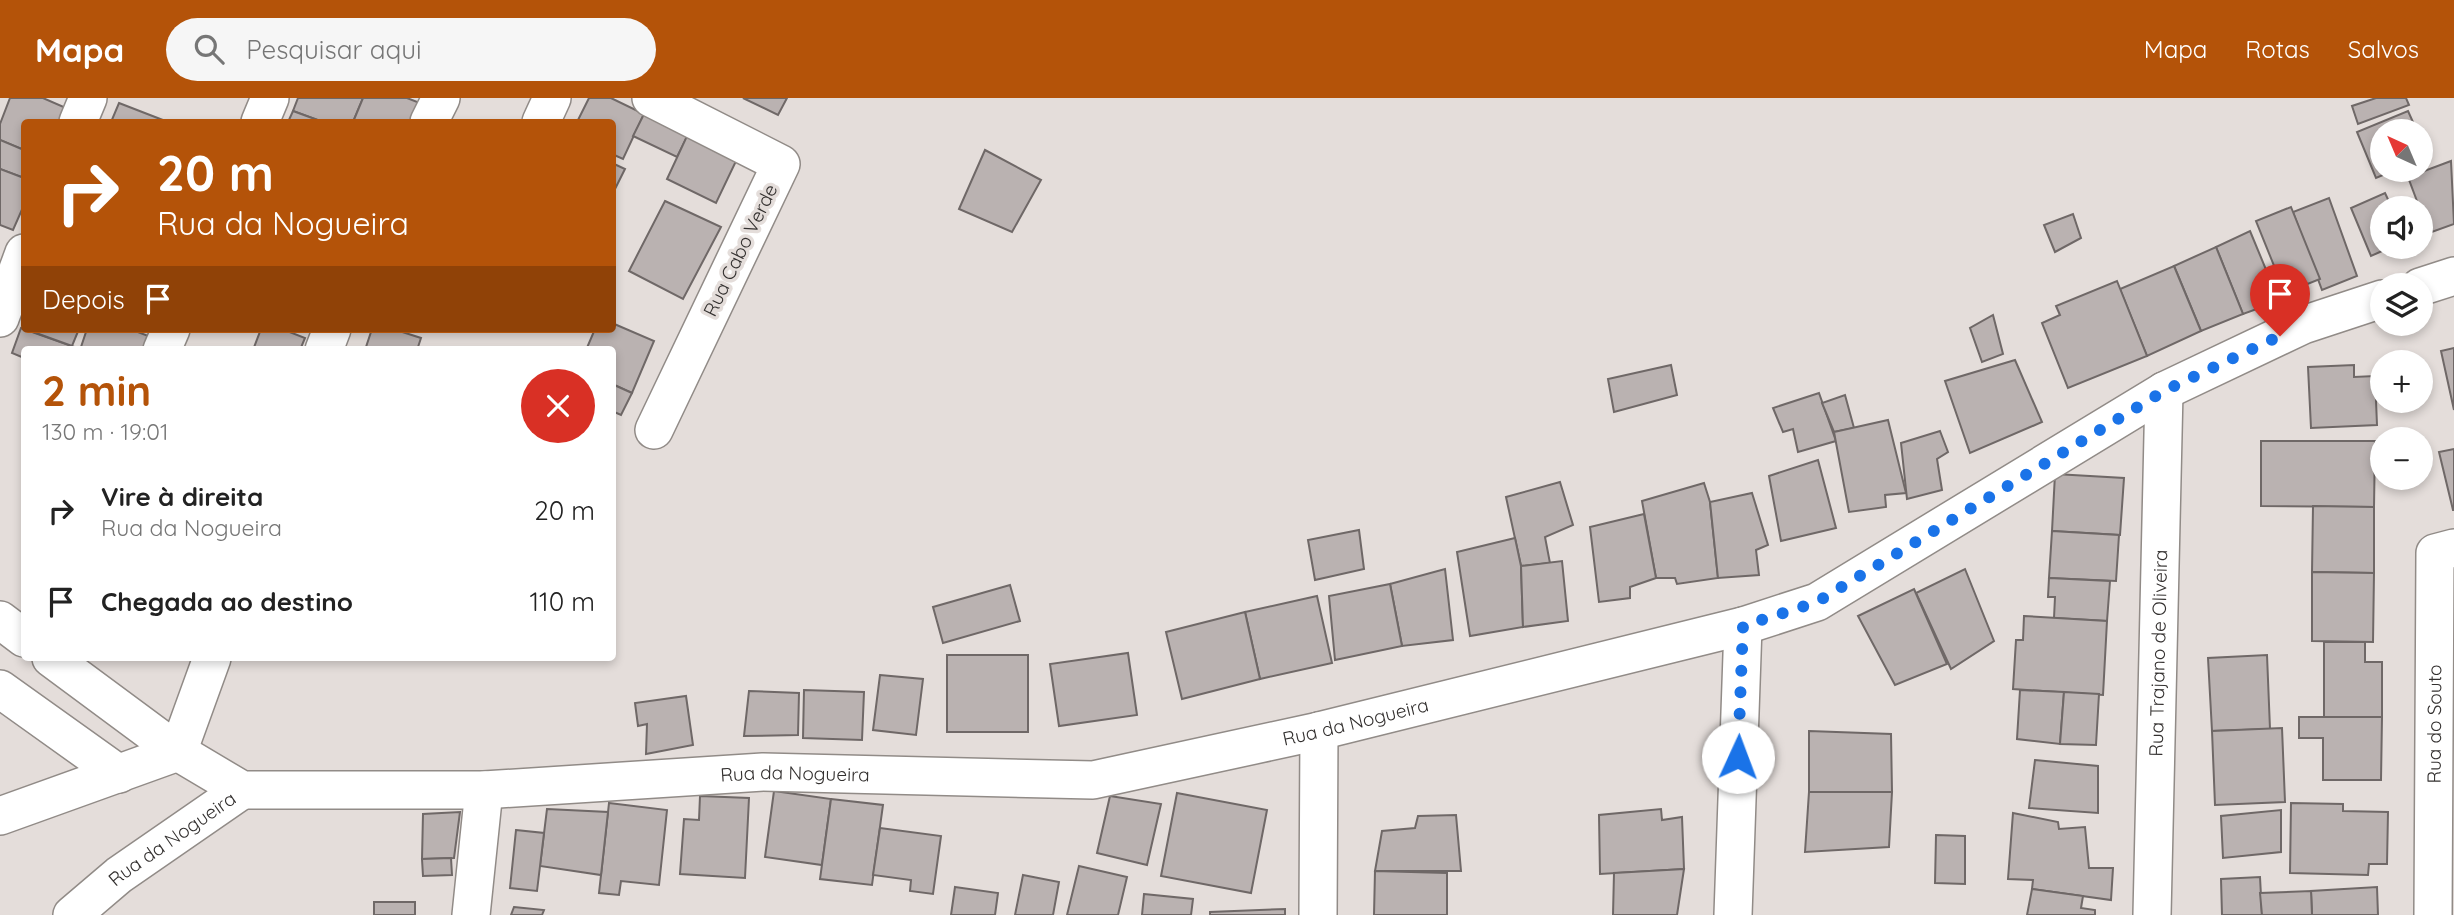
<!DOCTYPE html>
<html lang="pt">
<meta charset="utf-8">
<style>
:root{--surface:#fff;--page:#f6f6f6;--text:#222;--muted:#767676;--accent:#b45309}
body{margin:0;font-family:Quicksand,sans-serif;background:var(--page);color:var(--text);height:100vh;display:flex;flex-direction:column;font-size:26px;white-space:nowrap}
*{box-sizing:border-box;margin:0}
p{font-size:23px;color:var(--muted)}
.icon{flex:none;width:38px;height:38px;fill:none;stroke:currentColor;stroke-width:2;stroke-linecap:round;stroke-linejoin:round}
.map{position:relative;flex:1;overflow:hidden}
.details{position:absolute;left:21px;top:248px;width:595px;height:315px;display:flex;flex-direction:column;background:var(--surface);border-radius:7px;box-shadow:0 4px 10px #0003}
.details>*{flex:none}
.banner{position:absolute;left:21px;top:21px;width:595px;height:214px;border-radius:7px;box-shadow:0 4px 10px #0003;background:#b45309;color:#fff;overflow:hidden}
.needle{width:46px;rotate:316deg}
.fabs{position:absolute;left:2370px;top:21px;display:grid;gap:14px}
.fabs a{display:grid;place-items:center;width:63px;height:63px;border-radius:50%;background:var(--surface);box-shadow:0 4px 10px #0003;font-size:35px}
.pin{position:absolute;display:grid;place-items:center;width:60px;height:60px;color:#fff;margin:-72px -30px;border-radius:50% 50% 50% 0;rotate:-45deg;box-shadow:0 0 7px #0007}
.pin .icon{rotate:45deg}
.me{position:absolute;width:77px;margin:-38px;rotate:2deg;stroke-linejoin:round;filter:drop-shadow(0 0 5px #0008)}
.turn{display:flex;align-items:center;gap:24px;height:147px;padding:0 21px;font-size:32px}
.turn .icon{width:91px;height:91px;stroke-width:2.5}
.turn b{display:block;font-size:49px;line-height:60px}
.then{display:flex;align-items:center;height:66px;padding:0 21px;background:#0003;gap:14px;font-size:26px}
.round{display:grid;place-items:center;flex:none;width:74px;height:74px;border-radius:37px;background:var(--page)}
.summary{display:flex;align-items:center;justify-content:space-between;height:119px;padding:0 21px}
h1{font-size:42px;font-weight:700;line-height:52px;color:var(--accent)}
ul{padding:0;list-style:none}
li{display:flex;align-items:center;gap:21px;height:91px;padding:0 21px}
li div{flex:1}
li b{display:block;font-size:26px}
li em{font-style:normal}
header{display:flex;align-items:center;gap:42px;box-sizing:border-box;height:98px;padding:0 35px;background:var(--accent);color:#fff}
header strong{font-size:33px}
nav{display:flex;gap:38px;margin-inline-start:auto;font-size:24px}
.search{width:490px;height:63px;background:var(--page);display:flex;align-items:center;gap:18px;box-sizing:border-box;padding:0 24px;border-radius:38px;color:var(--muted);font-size:26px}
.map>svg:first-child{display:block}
.building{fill:#bab2b1;stroke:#6f6867;stroke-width:2}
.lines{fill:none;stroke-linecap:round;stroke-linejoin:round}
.street-casing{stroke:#918b87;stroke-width:40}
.street{stroke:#fff;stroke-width:37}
.route{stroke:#1a73e8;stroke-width:12;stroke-dasharray:0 21.6}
.labels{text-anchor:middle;stroke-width:7;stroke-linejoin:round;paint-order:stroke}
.street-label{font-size:19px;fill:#33302f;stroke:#e4ddda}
</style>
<header>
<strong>Mapa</strong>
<div class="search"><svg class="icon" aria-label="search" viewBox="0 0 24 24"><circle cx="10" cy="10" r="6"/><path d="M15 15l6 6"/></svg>Pesquisar aqui</div>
<nav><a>Mapa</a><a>Rotas</a><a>Salvos</a></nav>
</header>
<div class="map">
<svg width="2454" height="817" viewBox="0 0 2454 817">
<rect width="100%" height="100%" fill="#e4ddda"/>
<g class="building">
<polygon points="10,0 43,0 66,10 60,24 24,24 24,52 0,42 0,26"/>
<polygon points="298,0 363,0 353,24 323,24 293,13"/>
<polygon points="363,0 407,0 425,7 418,24 353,24"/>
<polygon points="589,0 611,0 644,16 623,61 612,56 612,24 577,24"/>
<polygon points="743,0 787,0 778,17"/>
<polygon points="2376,0 2406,0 2409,7 2358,26 2352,8"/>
<polygon points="119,5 168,24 111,24"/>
<polygon points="293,13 323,24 288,24"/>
<polygon points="2408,13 2417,33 2382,33 2382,72 2395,72 2376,80 2357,34"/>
<polygon points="644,16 690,33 677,59 633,38"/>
<polygon points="687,38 737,61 716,105 667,81"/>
<polygon points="0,42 24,52 24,80 0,71"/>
<polygon points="985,52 1041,82 1012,134 959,111"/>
<polygon points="2451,63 2454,126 2429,135 2408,79"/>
<polygon points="612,65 625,71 612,97"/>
<polygon points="0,71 24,80 24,107 13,132 0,127"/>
<polygon points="2385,95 2392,110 2382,110 2382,149 2391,149 2371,158 2351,110"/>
<polygon points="2329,100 2357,178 2322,192 2293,114"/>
<polygon points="665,103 721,129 683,201 629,173"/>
<polygon points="2291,109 2320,181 2285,195 2256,123"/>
<polygon points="2073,116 2081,140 2055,154 2044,127"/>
<polygon points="2250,133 2279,203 2243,216 2216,149"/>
<polygon points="2216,149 2243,216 2201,233 2174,168"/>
<polygon points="2174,168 2201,233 2147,258 2120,191"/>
<polygon points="2117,183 2147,258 2068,290 2042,225 2060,217 2056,208"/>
<polygon points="1993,217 2003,256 1982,264 1970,230"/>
<polygon points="612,225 654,243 632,295 612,286 612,252 586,252 595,231 612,231"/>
<polygon points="21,230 80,251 80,252 24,252 24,260 12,255"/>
<polygon points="25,231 79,231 72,248"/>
<polygon points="87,231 130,231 151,239 146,252 80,252"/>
<polygon points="261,231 282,231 305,240 300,252 253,252"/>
<polygon points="372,231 393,231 421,240 417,252 365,252"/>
<polygon points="2454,250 2454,312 2441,253"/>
<polygon points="2015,262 2042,324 1970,355 1945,283"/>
<polygon points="1671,267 1677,297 1614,314 1608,281"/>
<polygon points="2354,267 2354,279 2375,278 2377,327 2311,330 2308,269"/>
<polygon points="612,286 632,295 621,317 612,313"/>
<polygon points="1819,295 1836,343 1798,354 1793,331 1783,334 1773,310"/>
<polygon points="1845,297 1854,330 1834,334 1822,305"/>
<polygon points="1888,322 1906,395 1885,397 1886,409 1849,414 1834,334"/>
<polygon points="1940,333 1948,354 1937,361 1942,392 1907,401 1901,345"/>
<polygon points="2261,343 2375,343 2374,409 2261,408"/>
<polygon points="2454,351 2454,412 2453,412 2439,354"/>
<polygon points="1818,362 1836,430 1781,443 1769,378"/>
<polygon points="2055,376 2124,380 2120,437 2052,433"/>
<polygon points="1560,384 1573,427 1545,439 1550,465 1521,468 1506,399"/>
<polygon points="1704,385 1710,404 1718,480 1677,486 1675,480 1656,480 1642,403"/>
<polygon points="1752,395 1768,447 1756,452 1759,477 1718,480 1710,404"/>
<polygon points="2313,408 2374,409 2374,475 2312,474"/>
<polygon points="1644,416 1656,480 1630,489 1630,500 1599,504 1590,429"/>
<polygon points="1359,432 1364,471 1315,482 1308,442"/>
<polygon points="2052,433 2119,437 2116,483 2049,480"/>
<polygon points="1515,440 1521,468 1523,529 1470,538 1457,454"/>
<polygon points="1562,463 1568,523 1523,529 1521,468"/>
<polygon points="1445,471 1453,542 1402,548 1390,486"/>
<polygon points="1965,471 1994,543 1951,571 1916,495"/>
<polygon points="2312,474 2374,475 2373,544 2312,543"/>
<polygon points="2049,480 2110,483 2107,523 2054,520 2055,499 2048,499"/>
<polygon points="1390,486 1402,548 1335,562 1329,498"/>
<polygon points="1010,487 1020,523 943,545 933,509"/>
<polygon points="1914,491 1947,566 1895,587 1858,518"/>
<polygon points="1317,498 1332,565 1260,581 1245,514"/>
<polygon points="1245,514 1260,581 1182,601 1166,534"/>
<polygon points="2024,518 2107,523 2103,597 2013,591 2016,542 2023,542"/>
<polygon points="2324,544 2365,544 2365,564 2382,564 2382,619 2324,619"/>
<polygon points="1128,555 1137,617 1059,628 1050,566"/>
<rect x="947" y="557" width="81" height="77"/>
<polygon points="2267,557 2270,631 2212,633 2208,560"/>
<polygon points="880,577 923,581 916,637 873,632"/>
<polygon points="804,592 864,594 862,642 803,640"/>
<polygon points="2020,592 2064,594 2060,646 2017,641"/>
<polygon points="749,593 799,595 798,637 744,638"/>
<polygon points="2064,594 2099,596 2096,647 2060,646"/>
<polygon points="686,598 693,647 646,656 647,626 638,628 635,605"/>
<polygon points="2299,619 2382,619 2381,682 2323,682 2323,640 2299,640"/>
<polygon points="2282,630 2285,704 2215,707 2212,633"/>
<polygon points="1809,633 1891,636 1892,694 1809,694"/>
<polygon points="2035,662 2098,668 2098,715 2029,710"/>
<polygon points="774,693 831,701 822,767 765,759"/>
<polygon points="1809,694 1892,694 1889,749 1805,754"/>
<polygon points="1177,695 1267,712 1251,795 1161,778"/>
<polygon points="700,698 749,700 745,780 680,776 684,721 699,722"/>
<polygon points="1110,698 1161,706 1147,767 1097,755"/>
<polygon points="831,701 883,707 872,787 820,781"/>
<polygon points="609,705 667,712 659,787 621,783 619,797 599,795"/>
<polygon points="2291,705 2343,706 2343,713 2388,714 2387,766 2369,766 2368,777 2290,775"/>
<polygon points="547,711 608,714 601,777 540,768"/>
<polygon points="1661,711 1662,722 1682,719 1684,771 1600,776 1599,717"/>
<polygon points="2281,712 2281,754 2223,760 2221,718"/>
<polygon points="460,714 454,760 422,761 423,716"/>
<polygon points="2013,715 2058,724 2059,731 2085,729 2089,770 2113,770 2111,802 2032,791 2033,782 2008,781"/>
<polygon points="1456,717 1461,773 1375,773 1382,733 1415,730 1418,718"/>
<polygon points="880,730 941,738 933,796 910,793 911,782 873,777"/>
<polygon points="516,732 544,735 537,793 510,790"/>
<polygon points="1936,737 1965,738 1965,786 1935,785"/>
<polygon points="451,760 452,777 423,778 422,761"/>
<polygon points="1079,768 1127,779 1118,817 1067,817"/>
<polygon points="1684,771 1677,817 1613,817 1614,775"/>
<polygon points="1375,773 1447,775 1447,817 1374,817"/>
<polygon points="1023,777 1059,784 1053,817 1015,817"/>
<polygon points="2260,779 2262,817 2222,817 2221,781"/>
<polygon points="955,789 998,795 995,817 951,817"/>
<polygon points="2377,789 2378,817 2312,817 2311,793"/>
<polygon points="2032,791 2083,798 2081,810 2095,812 2095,817 2027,817"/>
<polygon points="2311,793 2312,817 2262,817 2260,795"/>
<polygon points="1144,796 1193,801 1191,817 1142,817"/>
<rect x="374" y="804" width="41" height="13"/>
<polygon points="514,809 544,812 542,817 511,817"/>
<polygon points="1285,811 1285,817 1210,817 1210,814"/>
</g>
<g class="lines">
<defs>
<g id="street">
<polyline points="651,0 781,66 654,332"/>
<polyline points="78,24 88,0"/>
<polyline points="260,24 270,0"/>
<polyline points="429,24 441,0"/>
<polyline points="541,24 552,0"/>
<polyline points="2420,189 2454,178"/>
<polyline points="0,220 24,155"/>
<polyline points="162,252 171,231"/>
<polyline points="324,252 332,231"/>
<polyline points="0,522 24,540"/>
<path id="s1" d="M 51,560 L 178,654 L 242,692 L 484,692 L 763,674 L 1093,682 L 1319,633 L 1743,528 L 1817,504 L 2164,293 L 2303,227 L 2382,201"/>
<polyline points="0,591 119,676"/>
<polyline points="178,654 212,560"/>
<polyline points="0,718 178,654"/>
<path id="s2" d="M 72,817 L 119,777 L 242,692"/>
<polyline points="471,817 484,692"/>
<polyline points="1318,817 1319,633"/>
<polyline points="1733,817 1743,528"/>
<path id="s3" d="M 2152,817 L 2164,293"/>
<path id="s4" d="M 2433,817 L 2435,455 L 2454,450"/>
</g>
</defs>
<use href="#street" class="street-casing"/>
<use href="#street" class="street"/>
</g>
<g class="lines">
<polyline class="route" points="1738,659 1743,528 1817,504 2164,293 2280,238"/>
</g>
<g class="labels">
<g class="street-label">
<text transform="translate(740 152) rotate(-64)" y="7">Rua Cabo Verde</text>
<text dy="7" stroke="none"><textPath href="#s3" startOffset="262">Rua Trajano de Oliveira</textPath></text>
<text dy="7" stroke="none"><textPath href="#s1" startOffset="1353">Rua da Nogueira</textPath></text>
<text dy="7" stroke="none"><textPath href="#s4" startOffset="191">Rua do Souto</textPath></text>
<text dy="7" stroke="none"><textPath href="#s1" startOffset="786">Rua da Nogueira</textPath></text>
<text dy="7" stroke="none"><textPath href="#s2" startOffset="126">Rua da Nogueira</textPath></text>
</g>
</g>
</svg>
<div class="fabs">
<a><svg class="needle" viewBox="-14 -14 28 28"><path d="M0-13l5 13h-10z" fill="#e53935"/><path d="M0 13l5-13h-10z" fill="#767676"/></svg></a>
<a><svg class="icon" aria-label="sound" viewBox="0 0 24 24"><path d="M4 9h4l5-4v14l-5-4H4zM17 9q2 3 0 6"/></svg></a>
<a><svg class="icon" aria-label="layers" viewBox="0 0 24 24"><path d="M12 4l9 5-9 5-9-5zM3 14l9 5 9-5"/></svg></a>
<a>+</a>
<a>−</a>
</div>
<div class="pin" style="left:2280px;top:238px;background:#d93025"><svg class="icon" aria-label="arrive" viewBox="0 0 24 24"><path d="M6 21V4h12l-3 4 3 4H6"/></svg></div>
<svg class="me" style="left:1738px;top:659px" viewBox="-20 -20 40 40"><circle r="19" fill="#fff"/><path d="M0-13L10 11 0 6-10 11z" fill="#1a73e8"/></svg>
<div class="banner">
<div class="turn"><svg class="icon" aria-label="right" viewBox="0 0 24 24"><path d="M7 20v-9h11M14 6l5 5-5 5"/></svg><div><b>20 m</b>Rua da Nogueira</div></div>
<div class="then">Depois<svg class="icon" aria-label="arrive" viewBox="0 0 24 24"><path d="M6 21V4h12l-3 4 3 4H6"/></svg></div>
</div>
<section class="details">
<div class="summary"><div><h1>2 min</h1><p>130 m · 19:01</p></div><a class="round" style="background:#d93025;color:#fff"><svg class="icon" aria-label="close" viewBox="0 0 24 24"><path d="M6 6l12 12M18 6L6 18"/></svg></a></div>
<ul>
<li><svg class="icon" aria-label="right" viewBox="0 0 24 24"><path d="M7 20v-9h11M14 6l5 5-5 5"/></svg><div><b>Vire à direita</b><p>Rua da Nogueira</p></div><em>20 m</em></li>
<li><svg class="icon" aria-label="arrive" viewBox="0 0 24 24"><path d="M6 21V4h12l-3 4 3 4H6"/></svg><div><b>Chegada ao destino</b></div><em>110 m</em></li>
</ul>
</section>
</div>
